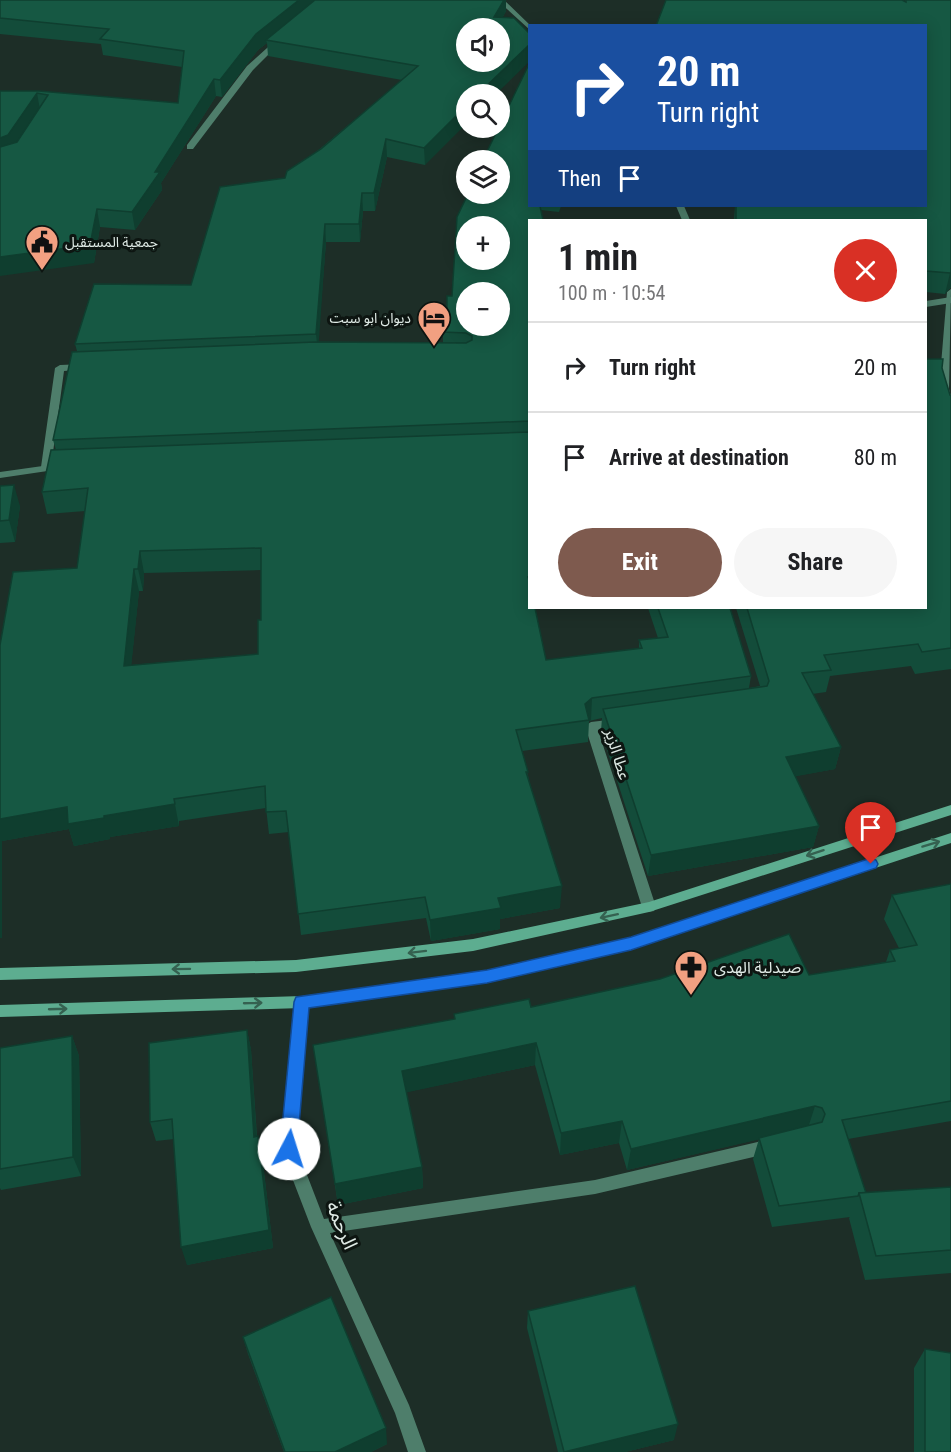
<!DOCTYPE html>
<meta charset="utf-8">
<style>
:root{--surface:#fff;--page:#f6f6f6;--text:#202124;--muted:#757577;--line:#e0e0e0;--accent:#7e5a4e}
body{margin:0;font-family:"Roboto Condensed","Noto Sans Arabic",sans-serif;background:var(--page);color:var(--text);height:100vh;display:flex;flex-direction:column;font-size:22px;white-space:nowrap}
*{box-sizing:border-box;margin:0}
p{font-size:20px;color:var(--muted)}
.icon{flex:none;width:33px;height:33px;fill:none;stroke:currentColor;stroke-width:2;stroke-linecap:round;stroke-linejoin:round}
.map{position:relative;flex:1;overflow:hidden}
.details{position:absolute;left:528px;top:219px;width:399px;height:390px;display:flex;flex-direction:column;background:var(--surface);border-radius:0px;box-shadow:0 3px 15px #0003}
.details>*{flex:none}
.top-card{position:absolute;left:528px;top:24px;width:399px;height:183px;border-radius:0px;box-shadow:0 3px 15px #0003;background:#1a4fa0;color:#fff;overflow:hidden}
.tools{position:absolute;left:456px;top:18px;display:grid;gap:12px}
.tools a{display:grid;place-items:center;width:54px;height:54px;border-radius:50%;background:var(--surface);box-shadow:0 3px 15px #0003;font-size:30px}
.pin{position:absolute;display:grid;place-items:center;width:51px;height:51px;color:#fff;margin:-62px -26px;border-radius:50% 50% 50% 0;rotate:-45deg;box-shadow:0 0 6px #0007}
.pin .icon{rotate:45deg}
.me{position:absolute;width:66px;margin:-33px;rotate:5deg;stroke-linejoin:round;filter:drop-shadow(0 0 4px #0008)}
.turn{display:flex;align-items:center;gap:21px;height:126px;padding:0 30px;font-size:27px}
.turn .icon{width:78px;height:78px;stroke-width:2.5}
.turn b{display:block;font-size:42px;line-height:51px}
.then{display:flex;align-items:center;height:57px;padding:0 30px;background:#0003;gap:12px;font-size:22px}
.round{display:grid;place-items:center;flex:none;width:63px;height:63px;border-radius:32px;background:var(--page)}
.headline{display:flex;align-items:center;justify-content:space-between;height:102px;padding:0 30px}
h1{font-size:36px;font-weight:700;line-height:45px}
.action{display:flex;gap:12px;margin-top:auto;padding:12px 30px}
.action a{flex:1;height:69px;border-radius:36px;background:var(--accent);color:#fff;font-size:24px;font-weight:700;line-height:69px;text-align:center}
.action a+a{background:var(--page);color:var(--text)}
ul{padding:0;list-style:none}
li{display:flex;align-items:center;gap:18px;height:90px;padding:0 30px;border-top:2px solid var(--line)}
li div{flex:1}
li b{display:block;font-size:22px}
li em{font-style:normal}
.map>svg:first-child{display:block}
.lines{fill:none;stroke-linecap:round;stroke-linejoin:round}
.service{fill:#4e7e6b;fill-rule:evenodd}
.minor{fill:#4e7e6b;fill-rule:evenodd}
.tertiary{fill:#4e7e6b;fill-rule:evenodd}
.secondary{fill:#5dad90;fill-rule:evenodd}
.wall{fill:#134c3a;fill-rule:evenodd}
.shaded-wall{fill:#0f3e2f}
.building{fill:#165843;stroke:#0f3e2f;stroke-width:1.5;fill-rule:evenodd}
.oneway{stroke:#356150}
.route{fill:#1a73e8;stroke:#114b97;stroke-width:1.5}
.labels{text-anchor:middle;stroke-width:6;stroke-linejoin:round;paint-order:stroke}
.far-poi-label{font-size:14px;fill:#dfeae5;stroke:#0d1511;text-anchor:start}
.street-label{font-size:16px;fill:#dfeae5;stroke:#0d1511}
.poi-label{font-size:16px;fill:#dfeae5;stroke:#0d1511;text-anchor:start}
.near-street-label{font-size:20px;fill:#dfeae5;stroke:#0d1511}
</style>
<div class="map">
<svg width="951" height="1452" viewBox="0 0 951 1452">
<rect width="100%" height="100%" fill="#1d2e27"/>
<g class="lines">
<g class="service">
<polygon points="497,0 504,0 531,26 530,26 530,30"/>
<polygon points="277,39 283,40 253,70 193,149 187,149 187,145 247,66"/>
<polygon points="676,206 684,206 690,220 682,220"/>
<polygon points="85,364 88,365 88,369 64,371 51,467 46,470 42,469 41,467 55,368 60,365"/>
<polygon points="616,719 622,723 620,726 598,730 656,907 654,911 649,912 644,911 642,907 585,726 591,722"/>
</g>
<g class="minor">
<polygon points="951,289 949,389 951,397 951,419 946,416 939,389 947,292"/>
<polygon points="302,996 307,998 309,1002 297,1149 324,1219 595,1180 770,1139 775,1141 778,1146 775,1151 770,1153 595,1194 330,1233 409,1405 426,1452 408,1452 395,1413 311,1227 281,1149 295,1002 297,998"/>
</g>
<g class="tertiary">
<polygon points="951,297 951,303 926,307 926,301"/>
<polygon points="64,463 68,464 68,468 0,478 0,472"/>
</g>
<g class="secondary">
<polygon points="951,805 951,815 649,912 473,951 296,972 0,980 0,968 296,960 473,939 649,902"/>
<polygon points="951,833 951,843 631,949 487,983 302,1008 0,1017 0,1005 302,996 487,971 631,937"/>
</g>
</g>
<g class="wall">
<path d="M 0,0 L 506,0 L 506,11 L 425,165 L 387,157 L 375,211 L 363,211 L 360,242 L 326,242 L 318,342 L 443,343 L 443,317 L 447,317 L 452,296 L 530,206 L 561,206 L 559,212 L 541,210 L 530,220 L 530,608 L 546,660 L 639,649 L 639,640 L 658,638 L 648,608 L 730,608 L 751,676 L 749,688 L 760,686 L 736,608 L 926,608 L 942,368 L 950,395 L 951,396 L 951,669 L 915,674 L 911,666 L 830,676 L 826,692 L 812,694 L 841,747 L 835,769 L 795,776 L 819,826 L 813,847 L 648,876 L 601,731 L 602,718 L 589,721 L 588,742 L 522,751 L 560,908 L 500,919 L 500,929 L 431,941 L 426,918 L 301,935 L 289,832 L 269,834 L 266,808 L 179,821 L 179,826 L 110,837 L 110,839 L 74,846 L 69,829 L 2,841 L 2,938 L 0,938 L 0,645 L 77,568 L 85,511 L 47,514 L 42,492 L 56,450 L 53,440 L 77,351 L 75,344 L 191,285 L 285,178 L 402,80 L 268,56 L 267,43 L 258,50 L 222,97 L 216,96 L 161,183 L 162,190 L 135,230 L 100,227 L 94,263 L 0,91 L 39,91 L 178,103 L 182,67 L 103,55 L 101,44 L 0,34 ZM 261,570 L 261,620 L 258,654 L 131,665 L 139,591 L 143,591 L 144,573 Z"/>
<polygon points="905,0 951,0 951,287 945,294 926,292 926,220 734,220 735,206 926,206"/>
<polygon points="0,486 20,506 15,542 0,543"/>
<polygon points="951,884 951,1121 848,1139 866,1193 951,1187 951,1273 865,1280 849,1218 850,1217 772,1227 753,1159 759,1139 627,1170 619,1143 560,1155 535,1065 406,1092 422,1167 423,1188 338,1205 313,1045 454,1019 454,1014 531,1007 809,975 886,962 890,950 899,948 884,919 892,895"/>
<polygon points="247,1030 251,1050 257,1136 258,1136 262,1155 273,1248 187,1265 174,1139 156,1141 150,1122"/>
<polygon points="72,1036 79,1056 81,1176 1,1190 0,1188 0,1048"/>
<polygon points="528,1311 674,1440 625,1452 558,1452 527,1328"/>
<polygon points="243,1337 387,1444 371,1452 284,1452 248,1354"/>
<polygon points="925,1349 951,1452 914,1452 914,1368"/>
</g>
<g class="shaded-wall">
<polygon points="299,0 321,0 266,40 267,43 258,50 222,97 220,80 256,34"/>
<polygon points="504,0 506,0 506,11 497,28 494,17"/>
<polygon points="530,44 530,61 496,94 478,94"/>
<polygon points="214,79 216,96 161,183 162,190 135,230 132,212 155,172"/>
<polygon points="37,93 40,110 12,152 0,157 0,138"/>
<polygon points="466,106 466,124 425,165 424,148"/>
<polygon points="386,139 387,157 375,211 374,193"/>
<polygon points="362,193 363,211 360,242 359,224"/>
<polygon points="97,209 100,227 94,263 0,276 0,257"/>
<polygon points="325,224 326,242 318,353 316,334"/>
<polygon points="951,272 951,287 945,294 950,273"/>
<polygon points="14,485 20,506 15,542 9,520"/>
<polygon points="140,551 144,573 143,591 138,569"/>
<polygon points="134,569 139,591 129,688 124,666"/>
<polygon points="592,698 591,720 589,721 585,704"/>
<polygon points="841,747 835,769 782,779 786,757"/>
<polygon points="174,799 179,826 110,837 110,839 74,846 69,829 2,841 2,938 0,938 0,819 67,807 104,816"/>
<polygon points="819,826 813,847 648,876 651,855"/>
<polygon points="562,886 560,908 500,919 500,929 431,941 430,920 498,898"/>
<polygon points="247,1030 251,1050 258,1156 254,1137"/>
<polygon points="72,1036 79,1056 81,1176 73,1157"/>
<polygon points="536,1043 535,1065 404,1093 402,1071"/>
<polygon points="815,1106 808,1128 627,1170 631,1149"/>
<polygon points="622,1121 619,1143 560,1155 561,1133"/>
<polygon points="258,1136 262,1155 273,1248 187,1265 181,1247"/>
<polygon points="422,1167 423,1188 338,1205 335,1184"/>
<polygon points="678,1424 674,1440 625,1452 565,1452"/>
<polygon points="386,1428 387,1444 371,1452 335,1452"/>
</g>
<g class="building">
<polygon points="0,0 299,0 256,34 220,80 214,79 155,172 160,172 132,212 97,209 90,245 0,257 0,147 17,142 48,95 37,93 8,135 0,138 0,91 39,91 178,103 184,51 100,39 109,29 0,18"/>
<path d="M 315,0 L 504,0 L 494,17 L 514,18 L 530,34 L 530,44 L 478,94 L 466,94 L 466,106 L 424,148 L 386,139 L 374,193 L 362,193 L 359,224 L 325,224 L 316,334 L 75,344 L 94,284 L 191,285 L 220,187 L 285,178 L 287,171 L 321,149 L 418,66 L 266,40 ZM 466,28 L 500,28 L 500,62 L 466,62 Z"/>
<polygon points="666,0 902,0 906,2 906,0 951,0 951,272 950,273 926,271 926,220 736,220 736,206 926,206 926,26 656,26"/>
<path d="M 530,62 L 530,206 L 540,206 L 543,220 L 530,220 L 530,421 L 53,440 L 72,352 L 315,342 L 466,343 L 472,340 L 472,336 L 466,333 L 443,332 L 443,317 L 447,317 L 447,296 L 452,296 L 457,217 L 468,194 L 500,194 L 500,160 L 483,160 ZM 466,226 L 500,226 L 500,260 L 466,260 ZM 466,292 L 500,292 L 500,326 L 466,326 Z"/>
<polygon points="926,359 943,359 942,368 950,395 951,396 951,648 922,652 918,644 824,655 831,670 802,673 841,747 786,757 819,826 651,855 603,709 767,686 769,681 747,608 926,608"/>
<path d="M 530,432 L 530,577 L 528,577 L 530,583 L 530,608 L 535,608 L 546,660 L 642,648 L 639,640 L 668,637 L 658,608 L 730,608 L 751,676 L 592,698 L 585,704 L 589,720 L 516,730 L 528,772 L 526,772 L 562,886 L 498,898 L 501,908 L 430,920 L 425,897 L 298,914 L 286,811 L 266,812 L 265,786 L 174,799 L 175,804 L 104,816 L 104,818 L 68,824 L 67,807 L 0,819 L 0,645 L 13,572 L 77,568 L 88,488 L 42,492 L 51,450 ZM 261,548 L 261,620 L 258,620 L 258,654 L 124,666 L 134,569 L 138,569 L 140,551 Z"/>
<polygon points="14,485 9,520 0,521 0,486"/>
<polygon points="951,884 951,1101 842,1120 866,1193 859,1193 858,1196 779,1206 759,1138 822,1122 825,1114 822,1108 815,1106 631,1149 622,1121 561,1133 536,1043 402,1071 422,1167 335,1184 313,1045 455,1019 454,1014 529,999 531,1007 660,979 789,934 809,975 895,961 890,950 917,945 892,895"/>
<polygon points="247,1030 254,1137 258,1136 269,1230 181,1247 172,1119 150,1122 149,1043"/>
<polygon points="72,1036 73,1157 0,1169 0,1048"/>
<polygon points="951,1187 951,1250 876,1256 859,1193"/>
<polygon points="635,1286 678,1424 564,1452 528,1311"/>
<polygon points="331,1297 386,1428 335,1452 285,1452 243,1337"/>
<polygon points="925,1349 951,1353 951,1452 925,1452"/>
</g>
<defs><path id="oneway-shaft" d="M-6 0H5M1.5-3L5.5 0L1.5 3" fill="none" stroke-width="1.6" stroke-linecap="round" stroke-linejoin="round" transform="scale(1.5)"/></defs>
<g class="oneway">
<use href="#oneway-shaft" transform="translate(931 844) rotate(-17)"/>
<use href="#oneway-shaft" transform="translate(815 853) rotate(162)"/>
<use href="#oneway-shaft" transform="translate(609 916) rotate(168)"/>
<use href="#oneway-shaft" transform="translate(417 952) rotate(173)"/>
<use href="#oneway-shaft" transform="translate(181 969) rotate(179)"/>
<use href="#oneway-shaft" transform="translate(253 1003) rotate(-2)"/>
<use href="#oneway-shaft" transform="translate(58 1009) rotate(-2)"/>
</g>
<polygon class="route" points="871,858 876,860 878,864 876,868 631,950 487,983 309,1008 297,1149 295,1155 289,1157 283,1155 280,1149 294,1002 296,997 487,970 631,937"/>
<defs>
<symbol id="civic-pin" viewBox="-11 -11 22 30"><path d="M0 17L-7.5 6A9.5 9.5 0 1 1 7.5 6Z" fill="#f2a081" stroke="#0d1511"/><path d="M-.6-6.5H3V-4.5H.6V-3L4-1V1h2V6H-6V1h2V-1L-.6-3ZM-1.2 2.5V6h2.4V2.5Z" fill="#111"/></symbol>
<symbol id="hotel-pin" viewBox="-11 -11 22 30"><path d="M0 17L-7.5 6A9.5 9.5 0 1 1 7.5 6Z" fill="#f2a081" stroke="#0d1511"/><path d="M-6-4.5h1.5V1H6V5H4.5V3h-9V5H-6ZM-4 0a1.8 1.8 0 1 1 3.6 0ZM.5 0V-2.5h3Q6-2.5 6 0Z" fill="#111"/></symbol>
<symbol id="pharmacy-pin" viewBox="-11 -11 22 30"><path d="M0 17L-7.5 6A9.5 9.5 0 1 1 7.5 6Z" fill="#f2a081" stroke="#0d1511"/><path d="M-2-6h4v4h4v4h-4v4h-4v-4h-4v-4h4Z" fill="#111"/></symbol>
</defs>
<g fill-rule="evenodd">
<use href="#civic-pin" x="23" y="223" width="38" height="52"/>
<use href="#hotel-pin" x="415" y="299" width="38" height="52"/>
<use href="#pharmacy-pin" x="672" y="948" width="38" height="52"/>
</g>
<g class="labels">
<g class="far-poi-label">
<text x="65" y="247">جمعية المستقبل</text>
<text x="411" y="323" text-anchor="end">ديوان ابو سبت</text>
</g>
<g class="street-label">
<text transform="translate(618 754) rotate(73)" y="6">عطا الزير</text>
</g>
<g class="poi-label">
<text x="714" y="973">صيدلية الهدى</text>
</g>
<g class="near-street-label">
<text transform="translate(342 1225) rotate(67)" y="7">الرحمة</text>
</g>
</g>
</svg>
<div class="tools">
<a><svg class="icon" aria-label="sound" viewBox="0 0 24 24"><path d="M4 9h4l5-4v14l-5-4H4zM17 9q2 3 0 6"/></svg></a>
<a><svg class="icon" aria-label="search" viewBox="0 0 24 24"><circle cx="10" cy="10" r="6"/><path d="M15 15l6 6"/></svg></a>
<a><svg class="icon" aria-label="layers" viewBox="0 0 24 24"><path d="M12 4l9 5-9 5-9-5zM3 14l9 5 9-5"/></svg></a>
<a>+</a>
<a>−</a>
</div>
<div class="pin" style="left:871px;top:864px;background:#d93025"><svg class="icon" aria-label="arrive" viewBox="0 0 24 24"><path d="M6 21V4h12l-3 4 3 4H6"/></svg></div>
<svg class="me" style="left:289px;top:1149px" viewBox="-20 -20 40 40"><circle r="19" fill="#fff"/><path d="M0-13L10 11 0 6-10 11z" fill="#1a73e8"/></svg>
<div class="top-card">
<div class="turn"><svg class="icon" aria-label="right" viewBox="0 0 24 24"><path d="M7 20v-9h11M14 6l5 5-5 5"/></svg><div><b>20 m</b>Turn right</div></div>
<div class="then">Then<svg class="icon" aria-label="arrive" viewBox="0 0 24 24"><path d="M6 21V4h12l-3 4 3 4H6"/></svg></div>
</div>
<section class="details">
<div class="headline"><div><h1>1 min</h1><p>100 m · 10:54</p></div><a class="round" style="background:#d93025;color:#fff"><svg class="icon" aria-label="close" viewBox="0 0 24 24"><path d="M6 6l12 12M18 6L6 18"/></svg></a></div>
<ul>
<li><svg class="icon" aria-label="right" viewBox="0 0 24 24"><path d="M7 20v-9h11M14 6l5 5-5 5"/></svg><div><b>Turn right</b></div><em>20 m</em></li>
<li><svg class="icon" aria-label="arrive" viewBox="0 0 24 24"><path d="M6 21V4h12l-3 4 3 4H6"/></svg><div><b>Arrive at destination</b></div><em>80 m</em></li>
</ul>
<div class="action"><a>Exit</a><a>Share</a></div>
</section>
</div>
